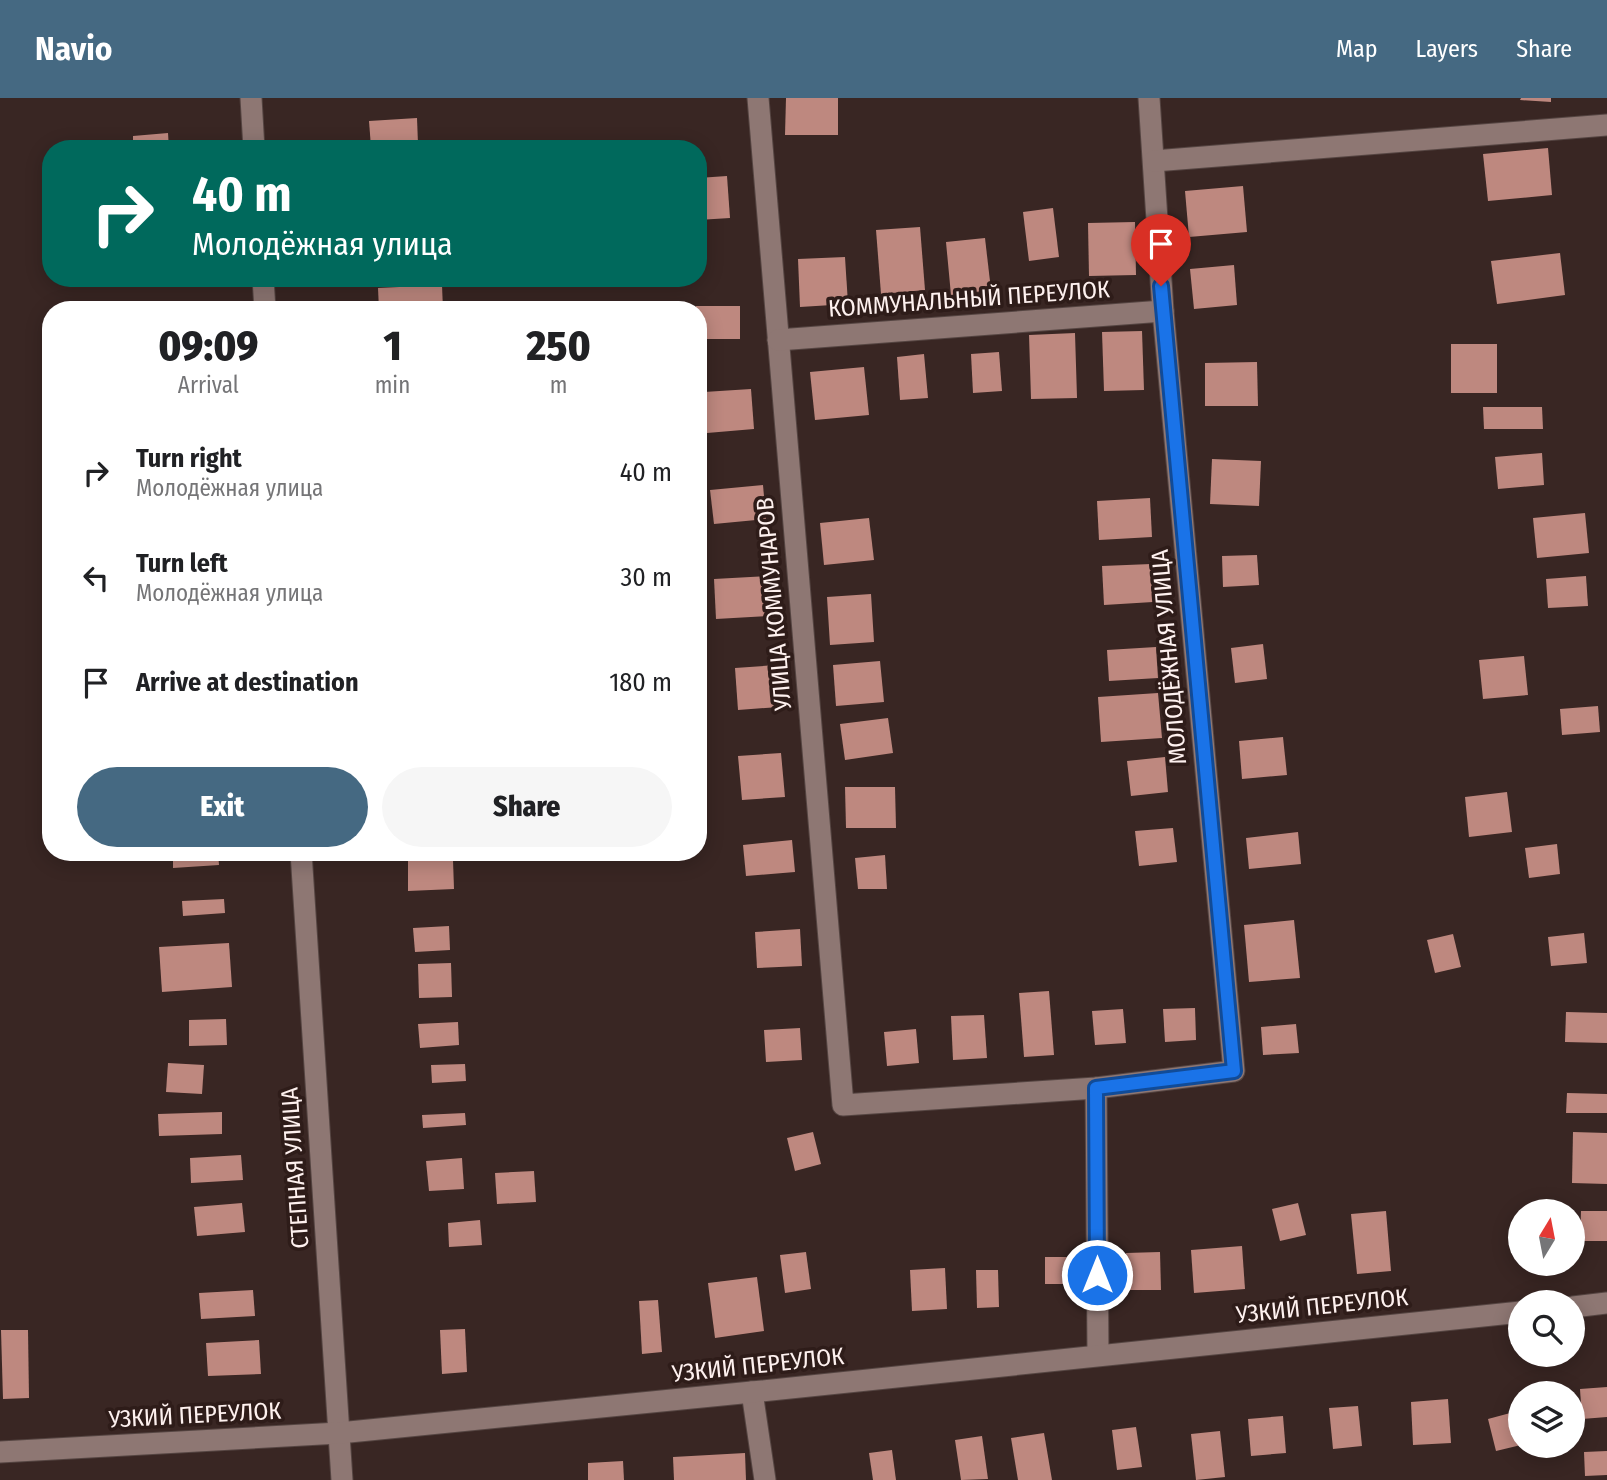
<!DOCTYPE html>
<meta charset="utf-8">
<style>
:root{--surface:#fff;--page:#f6f6f6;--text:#202124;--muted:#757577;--accent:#456982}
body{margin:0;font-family:"Fira Sans Condensed",sans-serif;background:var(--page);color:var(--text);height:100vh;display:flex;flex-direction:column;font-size:26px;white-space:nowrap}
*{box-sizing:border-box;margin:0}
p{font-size:23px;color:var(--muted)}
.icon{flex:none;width:38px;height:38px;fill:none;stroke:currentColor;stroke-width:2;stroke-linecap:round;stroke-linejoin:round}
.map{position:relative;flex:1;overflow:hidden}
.sheet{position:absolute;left:42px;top:203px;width:665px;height:560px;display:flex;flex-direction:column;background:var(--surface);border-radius:28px;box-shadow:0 4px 18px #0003}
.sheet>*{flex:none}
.guide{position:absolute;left:42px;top:42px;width:665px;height:147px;border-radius:28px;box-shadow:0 4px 18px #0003;background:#00695c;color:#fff;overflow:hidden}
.needle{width:46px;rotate:10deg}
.controls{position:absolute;left:1508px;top:1101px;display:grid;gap:14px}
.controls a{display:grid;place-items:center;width:77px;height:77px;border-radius:50%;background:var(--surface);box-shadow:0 4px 18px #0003;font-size:35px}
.pin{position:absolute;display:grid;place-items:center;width:60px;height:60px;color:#fff;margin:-72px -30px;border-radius:50% 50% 50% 0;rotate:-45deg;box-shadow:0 0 7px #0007}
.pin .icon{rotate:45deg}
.me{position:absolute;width:77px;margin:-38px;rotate:0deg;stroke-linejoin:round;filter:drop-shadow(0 0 5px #0008)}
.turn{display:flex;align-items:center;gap:24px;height:147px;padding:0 35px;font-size:32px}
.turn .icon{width:91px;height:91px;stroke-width:2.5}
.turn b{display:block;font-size:49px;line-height:60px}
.eta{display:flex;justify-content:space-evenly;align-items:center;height:119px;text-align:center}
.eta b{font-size:42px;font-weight:800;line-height:49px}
.button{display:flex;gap:14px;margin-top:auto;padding:14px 35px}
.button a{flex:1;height:80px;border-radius:42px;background:var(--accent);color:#fff;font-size:28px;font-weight:800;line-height:80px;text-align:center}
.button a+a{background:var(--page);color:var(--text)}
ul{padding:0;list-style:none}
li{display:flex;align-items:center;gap:21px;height:105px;padding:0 35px}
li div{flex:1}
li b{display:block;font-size:26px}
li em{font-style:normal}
header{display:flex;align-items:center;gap:42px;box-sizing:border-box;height:98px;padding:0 35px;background:var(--accent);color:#fff}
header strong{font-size:33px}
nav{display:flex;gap:38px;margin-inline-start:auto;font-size:24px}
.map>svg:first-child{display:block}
.building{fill:#be887f}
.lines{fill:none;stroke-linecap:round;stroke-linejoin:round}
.minor-casing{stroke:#554542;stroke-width:23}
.minor{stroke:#8e7773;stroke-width:21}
.route-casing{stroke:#114b97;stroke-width:18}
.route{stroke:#1a73e8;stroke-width:12}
.labels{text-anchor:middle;stroke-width:7;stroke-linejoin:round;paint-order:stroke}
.street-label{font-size:24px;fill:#fef1ef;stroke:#2e1c19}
</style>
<header>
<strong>Navio</strong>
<nav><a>Map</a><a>Layers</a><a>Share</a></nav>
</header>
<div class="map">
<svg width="1607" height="1382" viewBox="0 0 1607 1382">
<rect width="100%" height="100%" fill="#392623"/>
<g class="building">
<polygon points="786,0 838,0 838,37 785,37"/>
<polygon points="1521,0 1551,0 1551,4 1520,2"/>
<polygon points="417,20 418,46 371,49 369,23"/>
<polygon points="168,35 169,51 133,51 133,38"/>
<polygon points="1548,50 1552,97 1488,103 1483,56"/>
<polygon points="727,78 730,120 698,122 698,80"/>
<polygon points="1243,88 1247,134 1189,139 1185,93"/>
<polygon points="1053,110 1059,159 1029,163 1023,114"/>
<polygon points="1135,124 1136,177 1089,178 1088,125"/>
<polygon points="920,129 925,192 881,196 876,132"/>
<polygon points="985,140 991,192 951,197 946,144"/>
<polygon points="1560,155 1565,197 1497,206 1491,163"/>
<polygon points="845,159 848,206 800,209 798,161"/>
<polygon points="1234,167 1237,207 1194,211 1190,171"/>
<polygon points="145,180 183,180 183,186 145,188"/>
<polygon points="442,187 443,212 379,212 378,190"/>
<polygon points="172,205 173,212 137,212 137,210"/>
<polygon points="696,208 740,208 740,241 698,241 698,212 696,212"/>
<polygon points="1142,233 1144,292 1104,293 1102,234"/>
<polygon points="1075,235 1077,300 1031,301 1029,237"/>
<rect x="1451" y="246" width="46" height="49"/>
<polygon points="999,254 1002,293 973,295 971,256"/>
<polygon points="924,256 928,300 900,302 897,259"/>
<polygon points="1257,264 1258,308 1205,308 1205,265"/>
<polygon points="864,269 869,317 815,322 810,274"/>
<polygon points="751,291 754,331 707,335 704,294"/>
<polygon points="1483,309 1542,309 1543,331 1484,331"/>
<polygon points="1542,355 1544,387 1498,391 1495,359"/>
<polygon points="1212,361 1261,363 1259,408 1210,406"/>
<polygon points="763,387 766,421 714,426 710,392"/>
<polygon points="1150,400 1152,439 1099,442 1097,403"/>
<polygon points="1585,415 1589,455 1537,460 1533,420"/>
<polygon points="869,420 874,462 824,467 820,425"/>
<polygon points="1257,457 1259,487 1223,489 1222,458"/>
<polygon points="1151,466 1153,504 1104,507 1102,468"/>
<polygon points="767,478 769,518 716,521 714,481"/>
<polygon points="1586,478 1588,508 1548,510 1546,481"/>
<polygon points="871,496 874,544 830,547 827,499"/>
<polygon points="1263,546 1267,581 1235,585 1231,550"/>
<polygon points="1156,549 1158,580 1109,583 1107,552"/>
<polygon points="1524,558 1528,597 1483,601 1479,562"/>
<polygon points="880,563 884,604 836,608 833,567"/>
<polygon points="776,567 779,609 738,612 735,570"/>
<polygon points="1158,595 1162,640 1101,644 1098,599"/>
<polygon points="1598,608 1600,634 1562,637 1560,611"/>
<polygon points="888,620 893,655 845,662 840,626"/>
<polygon points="1283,639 1287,677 1242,681 1239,643"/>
<polygon points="781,655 785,699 742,702 738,658"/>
<polygon points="1165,659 1168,694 1131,698 1127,663"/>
<polygon points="845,689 895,689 896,730 846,730"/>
<polygon points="1507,694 1512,734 1469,739 1465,699"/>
<polygon points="1173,730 1177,764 1139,768 1135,733"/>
<polygon points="1298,734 1301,766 1249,771 1246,740"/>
<polygon points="792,742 795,774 746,778 743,747"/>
<polygon points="1557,746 1560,776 1529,780 1525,750"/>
<polygon points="173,754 218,754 219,767 173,770"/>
<polygon points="885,757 887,791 858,791 855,760"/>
<polygon points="453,762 454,791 408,793 408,763"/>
<polygon points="224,801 225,815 183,818 182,803"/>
<polygon points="1294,822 1300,880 1249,884 1244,827"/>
<polygon points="449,828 450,852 415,854 413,830"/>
<polygon points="800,831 802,868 757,870 755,834"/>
<polygon points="1584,835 1587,865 1551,868 1548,839"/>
<polygon points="1453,836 1461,869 1435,875 1427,842"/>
<polygon points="229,845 232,889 162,894 159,849"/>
<polygon points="451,865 452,899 419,900 418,866"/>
<polygon points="1049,893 1054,957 1024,959 1019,895"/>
<polygon points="1195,910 1196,942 1165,944 1163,911"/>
<polygon points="1123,911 1126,945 1095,947 1092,913"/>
<polygon points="1566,914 1607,915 1607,945 1565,944"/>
<polygon points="984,917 987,960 953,962 951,918"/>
<polygon points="226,921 227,947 189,948 189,922"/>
<polygon points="458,924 459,947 420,950 418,926"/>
<polygon points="1296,926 1299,955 1263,957 1261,929"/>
<polygon points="800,930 802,962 766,964 764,932"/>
<polygon points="916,931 919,965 887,968 884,934"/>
<polygon points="168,965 204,967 202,996 166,994"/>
<polygon points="465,966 466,983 432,985 431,967"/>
<polygon points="1567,995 1607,996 1607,1015 1566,1015"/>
<polygon points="222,1014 222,1036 159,1038 158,1016"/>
<polygon points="465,1015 466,1027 423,1030 422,1017"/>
<polygon points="813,1034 821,1066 795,1073 787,1040"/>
<polygon points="1573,1034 1607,1035 1607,1086 1572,1085"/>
<polygon points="241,1057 243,1082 191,1085 190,1060"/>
<polygon points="462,1060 464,1091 429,1093 426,1063"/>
<polygon points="534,1073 536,1104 497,1106 495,1075"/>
<polygon points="242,1105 245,1134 197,1138 194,1109"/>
<polygon points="1298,1105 1306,1137 1280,1143 1272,1111"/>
<polygon points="1386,1113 1391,1173 1357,1176 1351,1116"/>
<polygon points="1581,1113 1607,1113 1607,1143 1580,1143"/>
<polygon points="480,1122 482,1147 449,1149 448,1125"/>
<polygon points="1242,1148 1245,1191 1194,1195 1191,1152"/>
<polygon points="806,1154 811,1191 785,1195 780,1157"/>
<polygon points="1160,1154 1161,1192 1127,1192 1126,1155"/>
<polygon points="1045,1159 1070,1159 1071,1186 1045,1186"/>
<polygon points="945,1170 947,1211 912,1213 910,1172"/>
<polygon points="976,1172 998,1172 999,1209 977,1210"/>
<polygon points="757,1179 764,1233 715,1240 708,1185"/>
<polygon points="253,1192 255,1218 201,1221 199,1195"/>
<polygon points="658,1202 662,1254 642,1256 639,1203"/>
<polygon points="465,1231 467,1274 442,1276 440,1232"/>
<polygon points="1,1232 28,1232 29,1300 3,1301"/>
<polygon points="259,1242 261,1276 208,1278 206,1245"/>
<polygon points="1607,1289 1607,1319 1582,1321 1580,1291"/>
<polygon points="1448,1301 1451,1345 1413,1347 1411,1304"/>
<polygon points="1358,1308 1362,1348 1333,1351 1329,1310"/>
<polygon points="1514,1314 1521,1347 1496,1353 1488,1321"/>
<polygon points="1283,1318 1286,1355 1251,1358 1248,1321"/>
<polygon points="1136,1329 1142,1369 1117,1372 1112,1332"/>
<polygon points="1220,1333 1225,1379 1196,1382 1191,1336"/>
<polygon points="1044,1335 1052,1382 1018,1382 1011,1340"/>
<polygon points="982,1338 988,1381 961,1382 955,1342"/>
<polygon points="892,1352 896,1382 873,1382 869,1355"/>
<polygon points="1607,1353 1607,1377 1585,1378 1584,1354"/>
<polygon points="745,1355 746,1382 674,1382 673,1359"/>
<polygon points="623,1363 624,1382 588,1382 588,1365"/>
</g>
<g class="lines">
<defs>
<g id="minor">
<polyline points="251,0 254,51"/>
<polyline points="758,0 843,1007 1096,990 1234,973 1163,213 1149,0"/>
<polyline points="1154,63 1607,27"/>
<polyline points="263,180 265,212"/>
<polyline points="778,242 1163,213"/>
<polyline points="301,754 342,1382"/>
<polyline points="1096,990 1098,1257"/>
<polyline points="1573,1209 1607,1205"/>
<polyline points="752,1294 765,1382"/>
<polyline points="0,1354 339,1335 752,1294 1521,1214"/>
</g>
</defs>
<use href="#minor" class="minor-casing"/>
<use href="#minor" class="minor"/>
</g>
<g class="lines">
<defs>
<polyline id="route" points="1097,1177 1096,990 1234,973 1161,188"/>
</defs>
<use href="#route" class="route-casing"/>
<use href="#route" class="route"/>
</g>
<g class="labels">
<g class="street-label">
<text transform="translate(969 201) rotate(-4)" y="8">КОММУНАЛЬНЫЙ ПЕРЕУЛОК</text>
<text transform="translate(774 506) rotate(-95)" y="8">УЛИЦА КОММУНАРОВ</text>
<text transform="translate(1169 559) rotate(-95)" y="8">МОЛОДЁЖНАЯ УЛИЦА</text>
<text transform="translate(295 1070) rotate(-94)" y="8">СТЕПНАЯ УЛИЦА</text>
<text transform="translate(1322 1208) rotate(-6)" y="8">УЗКИЙ ПЕРЕУЛОК</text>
<text transform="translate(758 1267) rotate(-6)" y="8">УЗКИЙ ПЕРЕУЛОК</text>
<text transform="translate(195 1317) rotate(-3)" y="8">УЗКИЙ ПЕРЕУЛОК</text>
</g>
</g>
</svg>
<div class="controls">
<a><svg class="needle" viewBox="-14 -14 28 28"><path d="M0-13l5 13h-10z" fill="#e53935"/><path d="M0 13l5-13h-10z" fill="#757577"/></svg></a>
<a><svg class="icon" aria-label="search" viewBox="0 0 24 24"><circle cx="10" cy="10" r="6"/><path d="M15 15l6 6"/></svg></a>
<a><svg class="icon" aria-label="layers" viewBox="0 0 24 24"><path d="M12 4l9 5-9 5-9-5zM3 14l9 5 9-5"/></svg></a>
</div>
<div class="pin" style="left:1161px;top:188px;background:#d93025"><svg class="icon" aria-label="arrive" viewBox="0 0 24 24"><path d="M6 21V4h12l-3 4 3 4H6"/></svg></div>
<svg class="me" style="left:1097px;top:1177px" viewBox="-20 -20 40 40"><circle r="17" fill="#1a73e8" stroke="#fff" stroke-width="3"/><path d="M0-11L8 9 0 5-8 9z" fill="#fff"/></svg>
<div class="guide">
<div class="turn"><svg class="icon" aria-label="right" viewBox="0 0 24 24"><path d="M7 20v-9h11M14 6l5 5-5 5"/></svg><div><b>40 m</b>Молодёжная улица</div></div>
</div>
<section class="sheet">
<div class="eta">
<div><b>09:09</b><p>Arrival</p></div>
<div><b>1</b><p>min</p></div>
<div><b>250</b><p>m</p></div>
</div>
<ul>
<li><svg class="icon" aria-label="right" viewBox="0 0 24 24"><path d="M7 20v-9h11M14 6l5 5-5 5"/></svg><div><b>Turn right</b><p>Молодёжная улица</p></div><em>40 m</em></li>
<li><svg class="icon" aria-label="left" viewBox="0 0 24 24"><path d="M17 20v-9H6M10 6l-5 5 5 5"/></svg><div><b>Turn left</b><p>Молодёжная улица</p></div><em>30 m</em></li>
<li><svg class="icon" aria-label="arrive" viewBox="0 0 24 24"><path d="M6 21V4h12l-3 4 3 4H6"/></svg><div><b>Arrive at destination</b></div><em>180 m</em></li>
</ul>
<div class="button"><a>Exit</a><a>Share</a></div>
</section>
</div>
